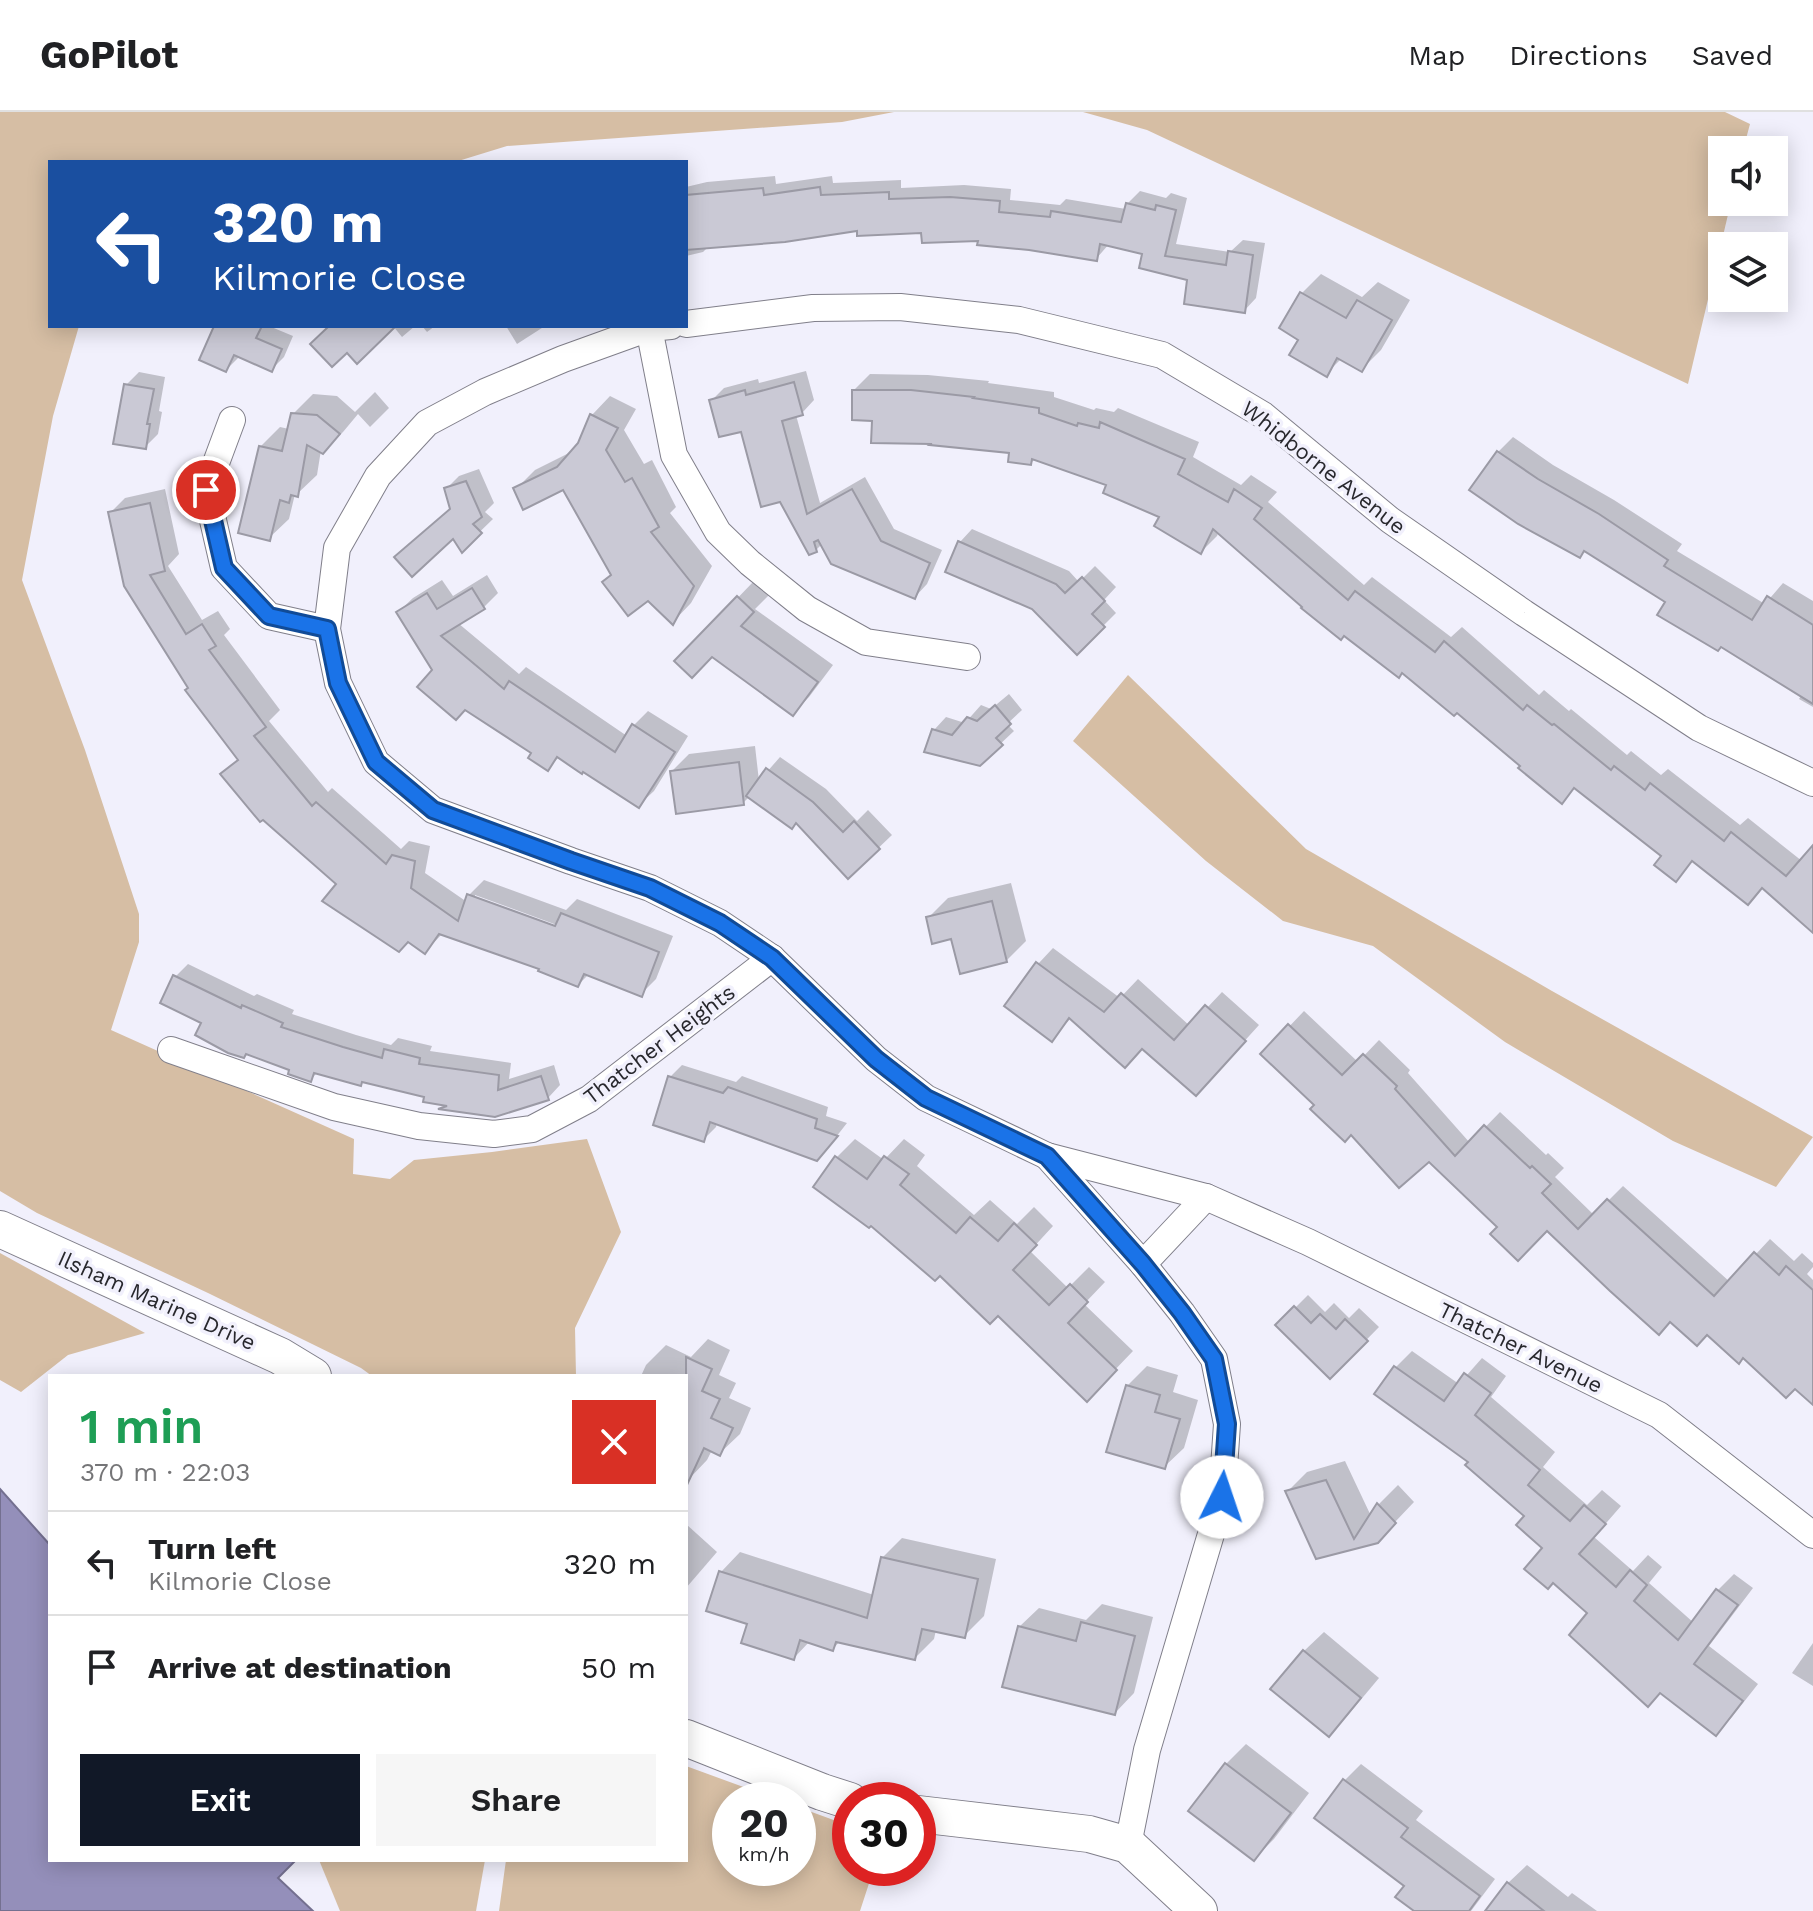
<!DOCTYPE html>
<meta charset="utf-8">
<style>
:root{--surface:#fff;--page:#f6f6f6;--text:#202124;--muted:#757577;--line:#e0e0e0;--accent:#111827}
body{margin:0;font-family:"Work Sans",sans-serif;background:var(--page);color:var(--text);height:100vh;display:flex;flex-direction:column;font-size:30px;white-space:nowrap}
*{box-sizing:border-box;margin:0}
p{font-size:26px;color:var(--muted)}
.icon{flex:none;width:44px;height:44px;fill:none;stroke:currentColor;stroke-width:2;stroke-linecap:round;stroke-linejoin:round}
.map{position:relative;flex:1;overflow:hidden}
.sheet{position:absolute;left:48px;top:1262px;width:640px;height:488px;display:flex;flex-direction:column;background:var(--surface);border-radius:0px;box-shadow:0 4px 20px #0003}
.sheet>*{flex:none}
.guide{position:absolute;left:48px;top:48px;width:640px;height:168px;border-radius:0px;box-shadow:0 4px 20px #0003;background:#1a4fa0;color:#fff;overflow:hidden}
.tools{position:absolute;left:1708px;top:24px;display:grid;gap:16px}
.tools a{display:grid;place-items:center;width:80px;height:80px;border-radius:0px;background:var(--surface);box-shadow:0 4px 20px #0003;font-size:40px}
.speed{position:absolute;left:712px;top:1670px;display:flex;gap:16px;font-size:40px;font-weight:700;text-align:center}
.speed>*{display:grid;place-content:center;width:104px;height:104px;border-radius:50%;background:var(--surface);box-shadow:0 4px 20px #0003;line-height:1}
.speed small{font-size:20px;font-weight:400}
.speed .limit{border:12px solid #d22;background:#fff;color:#111}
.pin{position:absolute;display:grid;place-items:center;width:68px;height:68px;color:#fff;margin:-34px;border:4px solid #fff;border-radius:50%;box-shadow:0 2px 8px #0007}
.me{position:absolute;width:88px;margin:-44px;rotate:4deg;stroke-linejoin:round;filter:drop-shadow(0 0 6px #0008)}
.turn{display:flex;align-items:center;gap:28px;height:168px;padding:0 32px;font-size:36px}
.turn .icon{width:104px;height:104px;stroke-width:2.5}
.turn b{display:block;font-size:56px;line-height:68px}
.round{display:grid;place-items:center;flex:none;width:84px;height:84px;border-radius:0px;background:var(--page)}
.headline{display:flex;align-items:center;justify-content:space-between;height:136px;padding:0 32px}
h1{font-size:48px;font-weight:600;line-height:60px;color:#1e9e55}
.action{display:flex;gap:16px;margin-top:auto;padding:16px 32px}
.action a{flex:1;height:92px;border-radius:0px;background:var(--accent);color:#fff;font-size:32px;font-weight:600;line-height:92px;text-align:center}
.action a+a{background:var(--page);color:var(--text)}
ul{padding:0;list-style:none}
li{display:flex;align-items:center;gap:24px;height:104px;padding:0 32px;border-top:2px solid var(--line)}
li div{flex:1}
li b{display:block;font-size:30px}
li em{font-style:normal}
header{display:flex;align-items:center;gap:48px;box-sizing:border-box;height:112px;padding:0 40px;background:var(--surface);border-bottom:2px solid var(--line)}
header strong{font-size:38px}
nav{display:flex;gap:44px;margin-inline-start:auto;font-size:28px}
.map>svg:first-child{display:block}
.green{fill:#d6bea4}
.water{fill:#948fba;stroke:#747090;stroke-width:2}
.shadow{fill:#0003;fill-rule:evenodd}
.building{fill:#cac9d5;stroke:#9b9aa5;stroke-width:2}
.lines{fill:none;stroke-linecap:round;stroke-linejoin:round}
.street-casing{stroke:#807f8a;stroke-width:28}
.secondary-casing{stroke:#807f8a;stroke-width:38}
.street{stroke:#fff;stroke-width:26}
.secondary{stroke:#fff;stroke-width:36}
.route-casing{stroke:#114b97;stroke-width:20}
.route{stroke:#1a73e8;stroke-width:14}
.labels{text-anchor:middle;stroke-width:7;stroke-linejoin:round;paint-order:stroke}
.street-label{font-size:22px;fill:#28282d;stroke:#f1f0fc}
</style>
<header>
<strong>GoPilot</strong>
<nav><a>Map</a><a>Directions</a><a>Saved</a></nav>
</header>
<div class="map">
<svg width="1813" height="1799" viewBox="0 0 1813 1799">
<rect width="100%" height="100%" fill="#f1f0fc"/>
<g class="green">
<polygon points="0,0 894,0 842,10 507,34 455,50 50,50 50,214 79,214 53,304 22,468 85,638 139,802 139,830 111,918 354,1027 353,1062 390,1067 414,1048 492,1040 587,1027 621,1120 575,1216 576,1264 372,1264 361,1256 208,1181 37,1101 0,1079"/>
<polygon points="1083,0 1725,0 1750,12 1743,38 1722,38 1722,90 1731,90 1688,272 1147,18"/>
<polygon points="1128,563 1306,737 1552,879 1813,1025 1776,1075 1673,1029 1505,930 1373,834 1283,809 1206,749 1073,629"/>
<polygon points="0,1141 145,1221 68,1243 21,1280 0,1268"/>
<polygon points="686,1654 779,1688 730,1688 730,1756 798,1756 798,1695 850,1714 850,1756 874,1756 860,1799 499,1799 506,1748 686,1748"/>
<polygon points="319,1748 485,1748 476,1799 340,1799"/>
</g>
<polygon class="water" points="0,1377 50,1433 50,1748 296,1748 278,1766 313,1799 0,1799"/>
<g class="shadow">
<polygon points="775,64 776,72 832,64 833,71 901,68 901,76 964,73 1011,77 1010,88 1060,93 1066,87 1126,97 1127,92 1140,79 1166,86 1171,81 1187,86 1176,132 1230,140 1243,128 1265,131 1256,186 1244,199 1144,140 1109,132 1096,147 923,118 859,117 709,134 703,140 686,144 686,75 707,70"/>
<polygon points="1321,162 1362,185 1378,170 1410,188 1381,238 1361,258 1342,246 1326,262 1301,227 1302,181"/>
<polygon points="217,214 269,214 293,224 284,245 271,258 240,244 226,258"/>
<polygon points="331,214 415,214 402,225 393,214"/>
<polygon points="422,214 435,214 427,220"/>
<polygon points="506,214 545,214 517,232"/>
<polygon points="806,259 814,288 802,301 796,303 820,391 865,365 894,417 942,438 927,472 915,485 822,432 816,438 742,317 712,288 724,276 758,267 759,271"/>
<polygon points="139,260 165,265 159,299 162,300 158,322 145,335 126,273"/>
<polygon points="870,262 928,263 989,269 988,271 1054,280 1054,285 1094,298 1096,296 1114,300 1118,296 1199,330 1193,345 1241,373 1251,363 1277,380 1268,390 1364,473 1372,465 1451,525 1462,515 1539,583 1544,578 1569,599 1571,597 1627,643 1631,639 1661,663 1668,657 1740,713 1748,706 1802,749 1813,737 1813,819 1763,775 1748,791 1694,748 1675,768 1664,744 1576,675 1562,689 1523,653 1457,599 1219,419 1217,424 1201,440 1162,404 1109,372 1036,346 1031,351 1011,340 874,307 854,278"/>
<polygon points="375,280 389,296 370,315 358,302 343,320 323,339 321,338 317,363 297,382 295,382 289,407 269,426 260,335 280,315 289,317 293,302 313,282 337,284 355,300"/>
<polygon points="610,284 636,297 624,318 644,352 652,348 676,395 670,401 712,454 691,491 673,510 648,486 613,462 564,376 516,377 535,358 575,338 592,303"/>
<polygon points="1513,325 1553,353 1614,388 1682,432 1677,439 1765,492 1783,471 1813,489 1813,595 1799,587 1802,582 1667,490 1586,437 1580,443 1498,340"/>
<polygon points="479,357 494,391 485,400 493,407 462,437 446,377 459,364"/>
<path d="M 165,377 L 179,442 L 168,454 L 202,508 L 218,499 L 230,517 L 224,523 L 280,598 L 269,609 L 328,680 L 332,676 L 401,737 L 409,729 L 430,734 L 425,761 L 467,790 L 469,783 L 484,768 L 566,798 L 577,787 L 673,824 L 656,867 L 641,882 L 589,862 L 578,873 L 541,856 L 443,821 L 425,840 L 338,772 L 223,662 L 239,646 L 190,576 L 110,401 L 125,386 ZM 475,783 L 565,816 L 564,819 L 475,787 Z"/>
<polygon points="972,417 1069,459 1079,470 1095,454 1116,475 1104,488 1116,501 1077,540 1033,496 960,430"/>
<polygon points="487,463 498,481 484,495 458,511 519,562 526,555 627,624 634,613 648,599 688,624 654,679 639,693 560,644 547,657 534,640 434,558 398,500 413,486 442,468 453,484"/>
<polygon points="754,469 769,483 755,497 833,553 809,585 793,601 712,542 677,549"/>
<polygon points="1009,582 1022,598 1007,612 1014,619 979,652 934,618 946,605 965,611 981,593 991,597"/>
<polygon points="755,634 759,669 780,645 826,677 857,709 868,698 892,723 849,764 796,709 750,684 743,691 672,659 689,642"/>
<polygon points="1011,771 1026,829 1006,849 953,825 928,806 948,786"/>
<polygon points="1053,836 1120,886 1138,867 1190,914 1222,880 1259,913 1211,966 1143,935 1072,905 1052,927 1038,852"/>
<polygon points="188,852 254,884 257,882 294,898 292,902 356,923 391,933 398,926 432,934 430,939 511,951 509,967 554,953 560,973 548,986 442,996 446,992 426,983 363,968 318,960 310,968 203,910 175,865"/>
<polygon points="1304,899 1358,950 1379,928 1410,958 1408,961 1470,1031 1500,1000 1546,1043 1548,1041 1564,1056 1555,1065 1594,1103 1623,1074 1730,1170 1770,1127 1794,1149 1802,1141 1813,1151 1813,1155 1807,1162 1813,1168 1813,1275 1744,1244 1708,1221 1671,1208 1547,1116 1500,1115 1429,1047 1351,1020 1317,993 1263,942"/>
<polygon points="682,953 736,970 742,964 828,995 826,1004 847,1011 829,1034 717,1010 716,1015 704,1027 670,965"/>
<polygon points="855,1027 884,1048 904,1027 925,1043 917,1054 974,1103 990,1088 1017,1112 1034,1095 1053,1114 1030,1139 1068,1176 1089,1155 1105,1170 1084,1192 1133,1239 1087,1287 837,1045"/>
<polygon points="1308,1183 1325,1200 1334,1191 1349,1206 1359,1196 1379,1215 1330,1265 1278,1213"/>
<polygon points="708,1227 730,1238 719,1263 736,1271 729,1286 751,1296 740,1322 720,1341 712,1338 707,1348 688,1368 686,1367 686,1264 641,1264 646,1253 666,1233 691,1245"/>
<polygon points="1412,1239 1459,1272 1482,1246 1506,1264 1491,1285 1555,1340 1543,1355 1587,1393 1602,1378 1621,1394 1594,1425 1633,1459 1648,1443 1662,1455 1649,1471 1694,1511 1718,1478 1734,1462 1753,1476 1709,1534 1758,1572 1732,1605 1716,1622 1590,1501 1545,1436 1527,1404 1471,1349 1396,1255"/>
<polygon points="1147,1254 1178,1263 1173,1280 1198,1288 1184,1336 1164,1355 1127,1274"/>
<polygon points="1345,1349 1371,1404 1379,1392 1398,1373 1414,1390 1377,1429 1317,1445 1288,1379 1307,1360"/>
<polygon points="686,1412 717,1440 686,1476"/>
<polygon points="902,1426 996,1447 984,1504 964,1524 936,1518 934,1527 915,1546 840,1529 833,1537 810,1529 794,1546 749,1510 721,1460 740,1440 874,1483 882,1446"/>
<polygon points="1102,1492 1153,1505 1134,1581 1115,1601 1019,1515 1039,1496 1086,1508"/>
<polygon points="1324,1520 1379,1566 1348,1603 1329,1623 1273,1577 1304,1539"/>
<polygon points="1813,1531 1813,1574 1792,1561"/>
<polygon points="1246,1632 1309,1681 1274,1727 1254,1747 1226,1652"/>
<polygon points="1361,1652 1423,1699 1416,1708 1495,1767 1471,1799 1418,1799 1407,1773 1344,1669"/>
<polygon points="1527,1753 1568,1785 1572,1781 1597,1799 1498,1799 1508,1771"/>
</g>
<g class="building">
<polygon points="820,75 821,83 889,80 889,87 950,85 1000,89 999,100 1050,105 1051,99 1121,110 1126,91 1155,98 1156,93 1176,98 1165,144 1226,153 1228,139 1253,143 1245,201 1184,192 1187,168 1139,156 1142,142 1100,132 1097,149 1029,138 977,133 978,129 922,131 921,121 857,124 857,119 785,130 686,138 686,83 763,76 764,83"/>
<polygon points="1300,180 1346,206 1357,188 1392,208 1362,260 1337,246 1327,265 1289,243 1298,228 1279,216"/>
<polygon points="214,214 262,214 256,226 282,237 272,260 234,243 226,260 199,248"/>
<polygon points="329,214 396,214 357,252 347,241 332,255 310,232"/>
<polygon points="794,270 803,303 782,309 807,402 852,377 881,429 930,451 915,487 831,452 818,428 814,430 817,440 809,443 780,390 761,395 741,320 719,325 709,288 745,278 746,283"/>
<polygon points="124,272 154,277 147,312 150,312 146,337 113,332"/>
<polygon points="852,278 911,278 974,285 973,286 1039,296 1039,301 1077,314 1078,311 1099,316 1100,310 1185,347 1178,362 1228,390 1234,377 1262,396 1254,407 1348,488 1355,479 1435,540 1444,529 1523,598 1527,593 1552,613 1554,612 1611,658 1614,654 1645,678 1650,671 1724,729 1731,720 1786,764 1813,733 1813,821 1762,776 1748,793 1692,749 1676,770 1654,753 1661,744 1574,676 1562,692 1518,656 1520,654 1457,601 1454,604 1402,561 1399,566 1344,524 1341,528 1301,496 1302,495 1213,417 1201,442 1154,414 1159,405 1103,381 1106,373 1032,347 1031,353 1008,350 1009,341 930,333 932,332 871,331 872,309 852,308"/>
<polygon points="291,301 317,303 340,322 323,342 307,333 298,385 291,383 289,391 280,388 270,429 238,421 259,334 282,339"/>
<polygon points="590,302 618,316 606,338 625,370 632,366 659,415 651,420 694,474 673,513 648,489 628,504 602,470 611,463 563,378 523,398 513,376 557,355 578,331"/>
<polygon points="1497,339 1538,367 1599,402 1668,448 1664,454 1752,508 1767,484 1813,513 1813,592 1721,535 1718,539 1657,503 1665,490 1584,439 1580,446 1518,412 1469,378"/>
<polygon points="466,369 482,405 473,412 482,421 462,441 453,427 412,465 394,445 450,397 444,376"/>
<polygon points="150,391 165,459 150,463 186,522 202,512 216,534 209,538 266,615 254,624 312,694 316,690 386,752 392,743 415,749 411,776 458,809 467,782 555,814 561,801 659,840 642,885 584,862 578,875 538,859 539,857 439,822 425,842 408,830 399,840 322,789 336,772 263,708 260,710 220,662 238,648 185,578 188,576 124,474 108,400"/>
<polygon points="958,429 1056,472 1065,481 1082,465 1105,489 1092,502 1105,515 1077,543 1032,497 945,460"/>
<polygon points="472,476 485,497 441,524 504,577 509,569 615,640 632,612 675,640 639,696 583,660 582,662 557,645 548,659 528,646 531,641 465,598 456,608 417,575 432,558 396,500 427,481 437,497"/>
<polygon points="737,484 754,500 741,514 818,570 793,604 712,545 692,566 674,549"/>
<polygon points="995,593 1011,612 996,626 1003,633 980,654 924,640 932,617 952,623 967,605 977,609"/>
<polygon points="739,650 744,693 676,702 670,659"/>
<polygon points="766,656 813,690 843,720 854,709 880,737 848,767 796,711 792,717 746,684"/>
<polygon points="992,789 1007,850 960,862 951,827 932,832 926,805"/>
<polygon points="1036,850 1104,900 1121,881 1174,928 1205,893 1246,929 1196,984 1142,937 1125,956 1069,906 1052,930 1004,894"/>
<polygon points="173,863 241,896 242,893 283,911 281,915 343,935 382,946 384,937 420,946 419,952 499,963 498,978 541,964 549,988 495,1005 438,997 447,994 423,990 424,985 362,970 361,974 314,961 311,970 288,962 289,958 246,942 244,946 228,941 195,923 201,911 160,891"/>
<polygon points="1288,912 1342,963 1363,942 1397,974 1395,977 1455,1044 1484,1013 1530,1056 1532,1054 1551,1072 1542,1081 1578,1117 1607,1087 1714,1184 1754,1140 1779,1163 1786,1154 1813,1178 1813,1293 1795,1277 1786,1286 1743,1246 1739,1252 1707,1223 1697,1234 1670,1210 1659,1223 1610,1179 1547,1119 1518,1149 1490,1122 1497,1115 1429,1050 1399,1076 1351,1023 1345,1030 1310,997 1314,993 1260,942"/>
<polygon points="668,964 723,981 728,975 817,1007 815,1016 838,1024 817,1049 710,1010 704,1030 653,1013"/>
<polygon points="835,1044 867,1067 884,1044 909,1062 900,1073 956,1121 970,1105 998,1129 1014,1111 1037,1133 1013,1158 1049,1193 1070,1172 1088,1190 1068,1211 1117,1258 1087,1290 998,1204 990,1212 940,1164 935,1169 871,1114 869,1116 813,1075"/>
<polygon points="1294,1194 1311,1211 1320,1202 1336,1217 1345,1207 1368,1229 1330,1267 1275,1213"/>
<polygon points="686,1245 712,1257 702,1279 720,1287 711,1306 733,1316 720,1344 704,1336 686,1375"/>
<polygon points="1394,1254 1444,1289 1464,1261 1491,1281 1475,1303 1540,1358 1528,1373 1570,1409 1584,1393 1606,1412 1579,1442 1616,1475 1630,1458 1647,1473 1634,1489 1678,1528 1716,1477 1738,1493 1694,1552 1743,1589 1716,1624 1660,1581 1648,1595 1569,1523 1587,1501 1553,1471 1548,1477 1524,1457 1542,1436 1516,1413 1524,1404 1465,1353 1468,1350 1374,1282"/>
<polygon points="1126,1273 1160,1283 1155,1300 1180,1307 1165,1357 1106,1340"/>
<polygon points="1326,1368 1354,1427 1377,1391 1396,1411 1378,1431 1316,1447 1285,1379"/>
<polygon points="881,1445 978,1467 965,1526 922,1517 915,1548 836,1530 833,1539 800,1528 794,1548 741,1531 747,1512 706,1499 719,1459 867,1506"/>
<polygon points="1081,1510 1135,1524 1115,1603 1002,1575 1018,1514 1076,1529"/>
<polygon points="1303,1538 1361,1586 1329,1625 1270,1577"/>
<polygon points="1225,1651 1291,1701 1254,1749 1188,1699"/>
<polygon points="1343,1667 1408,1716 1401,1725 1480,1784 1469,1799 1414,1799 1395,1785 1404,1774 1314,1706"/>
<polygon points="1507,1770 1544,1799 1485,1799"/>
</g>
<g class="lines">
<defs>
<g id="street">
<polyline points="686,212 813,196 900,195 1019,208 1162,243 1263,303 1390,408 1524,501 1699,616 1813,671"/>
<polyline points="671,214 649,216 563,247 485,280 427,311 378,364 337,436 327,517 338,571 376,650 433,698 571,749 650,776 720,811 772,846 876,947 926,986 1047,1044 1206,1085 1308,1130 1659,1303 1813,1423"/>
<polyline points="649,216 674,343 718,420 750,451 807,497 866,530 967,545"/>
<polyline points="232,308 206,378 224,456 269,504 327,517"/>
<polyline points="171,938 334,995 419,1014 494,1022 532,1017 589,987 772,846"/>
<polyline points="1047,1044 1143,1152 1182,1201 1214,1247 1227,1312 1222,1385 1147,1638 1128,1733"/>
<polyline points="1143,1152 1206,1085"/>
</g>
<g id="secondary">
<polyline points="0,1117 280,1244 313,1264"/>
<polyline points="686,1626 822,1680 850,1689"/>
<polyline points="918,1702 1089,1722 1128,1733 1199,1799"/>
</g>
</defs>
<use href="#street" class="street-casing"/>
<use href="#secondary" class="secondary-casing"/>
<use href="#street" class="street"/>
<use href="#secondary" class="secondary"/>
</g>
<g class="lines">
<defs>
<polyline id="route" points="206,378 224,456 269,504 327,517 338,571 376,650 433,698 571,749 650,776 720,811 772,846 876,947 926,986 1047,1044 1143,1152 1182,1201 1214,1247 1227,1312 1222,1385"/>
</defs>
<use href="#route" class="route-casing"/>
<use href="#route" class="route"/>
</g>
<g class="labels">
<g class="street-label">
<text transform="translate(1324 355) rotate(38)" y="8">Whidborne Avenue</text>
<text transform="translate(659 932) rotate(-37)" y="8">Thatcher Heights</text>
<text transform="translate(157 1188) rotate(24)" y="8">Ilsham Marine Drive</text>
<text transform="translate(1521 1235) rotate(26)" y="8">Thatcher Avenue</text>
</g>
</g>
</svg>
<div class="tools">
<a><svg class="icon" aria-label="sound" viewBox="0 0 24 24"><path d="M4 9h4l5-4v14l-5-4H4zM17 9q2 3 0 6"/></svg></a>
<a><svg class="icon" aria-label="layers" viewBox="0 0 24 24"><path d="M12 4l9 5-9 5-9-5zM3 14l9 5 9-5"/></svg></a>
</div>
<div class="speed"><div>20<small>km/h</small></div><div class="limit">30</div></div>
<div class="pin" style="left:206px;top:378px;background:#d93025"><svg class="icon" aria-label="arrive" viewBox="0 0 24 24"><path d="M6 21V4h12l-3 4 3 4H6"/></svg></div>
<svg class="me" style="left:1222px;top:1385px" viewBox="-20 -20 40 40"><circle r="19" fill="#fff"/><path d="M0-13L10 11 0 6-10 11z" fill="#1a73e8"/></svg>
<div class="guide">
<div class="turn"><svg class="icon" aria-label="left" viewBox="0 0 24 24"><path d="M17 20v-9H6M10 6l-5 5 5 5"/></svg><div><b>320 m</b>Kilmorie Close</div></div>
</div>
<section class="sheet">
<div class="headline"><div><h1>1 min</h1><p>370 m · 22:03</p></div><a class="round" style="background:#d93025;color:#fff"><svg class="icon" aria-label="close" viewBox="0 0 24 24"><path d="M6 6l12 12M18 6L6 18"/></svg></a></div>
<ul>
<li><svg class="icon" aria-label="left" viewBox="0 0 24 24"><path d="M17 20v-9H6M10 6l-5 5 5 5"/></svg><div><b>Turn left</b><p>Kilmorie Close</p></div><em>320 m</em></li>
<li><svg class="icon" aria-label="arrive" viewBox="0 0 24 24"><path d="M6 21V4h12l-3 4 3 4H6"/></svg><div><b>Arrive at destination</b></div><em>50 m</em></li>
</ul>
<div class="action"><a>Exit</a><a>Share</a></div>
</section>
</div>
